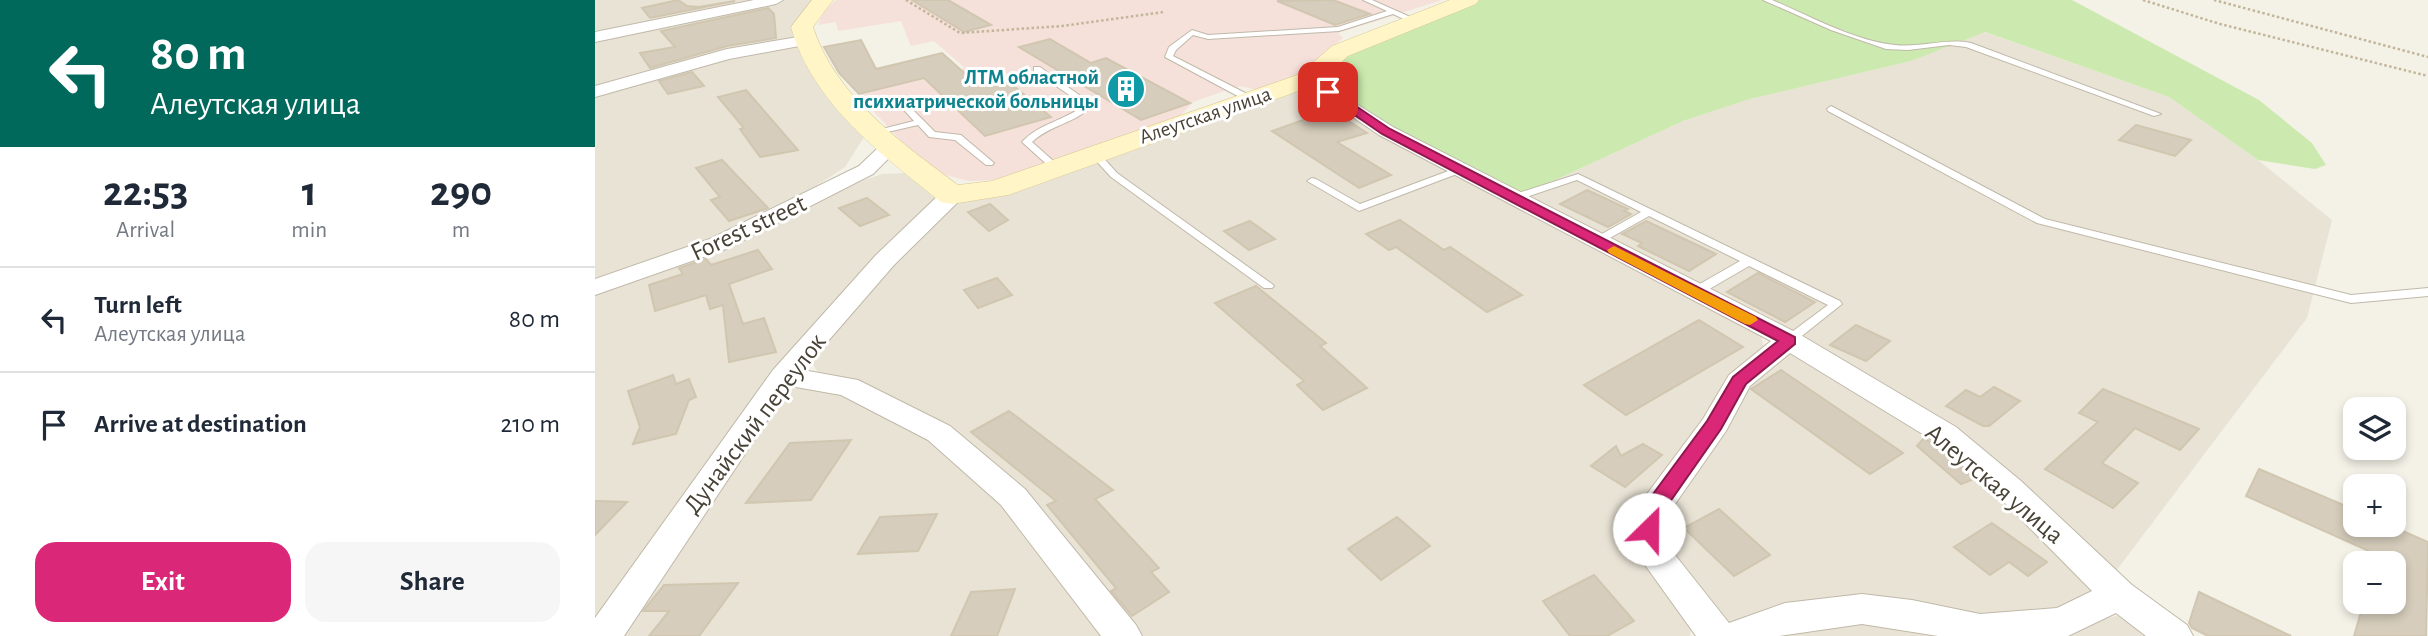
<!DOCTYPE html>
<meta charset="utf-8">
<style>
:root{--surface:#fff;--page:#f6f6f7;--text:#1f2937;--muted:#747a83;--line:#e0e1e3;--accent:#db2777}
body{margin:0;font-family:"Alegreya Sans",sans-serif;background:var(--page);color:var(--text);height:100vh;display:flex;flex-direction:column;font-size:26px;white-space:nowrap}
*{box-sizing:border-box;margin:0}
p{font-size:23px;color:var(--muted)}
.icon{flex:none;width:38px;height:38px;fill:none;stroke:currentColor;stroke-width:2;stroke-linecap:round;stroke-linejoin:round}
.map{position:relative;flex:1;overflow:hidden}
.panel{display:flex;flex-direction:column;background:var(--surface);width:595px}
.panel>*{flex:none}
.banner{background:#00695c;color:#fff;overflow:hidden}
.controls{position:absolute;left:1748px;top:397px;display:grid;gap:14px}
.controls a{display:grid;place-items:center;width:63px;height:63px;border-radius:14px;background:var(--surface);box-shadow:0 4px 10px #0003;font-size:35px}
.pin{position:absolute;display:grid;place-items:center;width:60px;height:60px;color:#fff;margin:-30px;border-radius:14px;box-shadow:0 4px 10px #0006}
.me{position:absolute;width:77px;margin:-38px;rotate:23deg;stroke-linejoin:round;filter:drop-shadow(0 0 5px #0008)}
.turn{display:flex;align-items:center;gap:24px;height:147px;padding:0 35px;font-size:32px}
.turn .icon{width:91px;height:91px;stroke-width:2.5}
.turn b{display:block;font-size:49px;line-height:60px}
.eta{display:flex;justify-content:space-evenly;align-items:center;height:119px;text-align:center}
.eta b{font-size:42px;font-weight:700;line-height:49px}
.primary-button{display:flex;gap:14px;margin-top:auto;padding:14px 35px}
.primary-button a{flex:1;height:80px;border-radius:21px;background:var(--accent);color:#fff;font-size:28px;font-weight:700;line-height:80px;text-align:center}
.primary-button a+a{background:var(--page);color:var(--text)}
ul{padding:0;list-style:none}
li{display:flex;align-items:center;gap:21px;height:105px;padding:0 35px;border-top:2px solid var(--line)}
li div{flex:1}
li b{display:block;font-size:26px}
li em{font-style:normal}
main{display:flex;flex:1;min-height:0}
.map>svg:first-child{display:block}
.residential{fill:#e8e3d5}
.medical{fill:#f5e0da}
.green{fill:#cceaaf}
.building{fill:#d6cdbc;stroke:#d1c6af;stroke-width:2}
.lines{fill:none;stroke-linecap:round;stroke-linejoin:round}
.lane-casing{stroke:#c0b9a9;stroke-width:2}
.street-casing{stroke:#c0b9a9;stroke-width:2}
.secondary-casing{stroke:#d6c896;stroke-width:1}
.path{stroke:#c2b69a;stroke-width:2.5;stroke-dasharray:2.5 2.5;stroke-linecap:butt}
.lane{fill:#fff;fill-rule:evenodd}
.street{fill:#fff;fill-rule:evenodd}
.secondary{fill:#fff5c6;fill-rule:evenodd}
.route{fill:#db2777;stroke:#8e194d;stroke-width:2}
.slow{fill:#f59e0b}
.labels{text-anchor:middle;stroke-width:6;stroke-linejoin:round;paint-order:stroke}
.far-culture-label{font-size:21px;font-weight:bold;fill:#0d838f;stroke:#fff;text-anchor:end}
.far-street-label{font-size:21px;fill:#484236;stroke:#fff}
.street-label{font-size:26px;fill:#484236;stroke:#fff}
</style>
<main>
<section class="panel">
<div class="banner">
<div class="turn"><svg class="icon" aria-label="left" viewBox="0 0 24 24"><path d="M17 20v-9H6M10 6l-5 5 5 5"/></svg><div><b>80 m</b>Алеутская улица</div></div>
</div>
<div class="eta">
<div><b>22:53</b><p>Arrival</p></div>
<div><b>1</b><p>min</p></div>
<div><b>290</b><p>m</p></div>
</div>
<ul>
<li><svg class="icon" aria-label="left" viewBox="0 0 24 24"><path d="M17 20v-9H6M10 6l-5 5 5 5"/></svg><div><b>Turn left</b><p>Алеутская улица</p></div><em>80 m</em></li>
<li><svg class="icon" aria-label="arrive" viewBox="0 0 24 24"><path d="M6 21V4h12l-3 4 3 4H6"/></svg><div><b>Arrive at destination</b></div><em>210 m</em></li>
</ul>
<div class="primary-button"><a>Exit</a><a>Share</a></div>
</section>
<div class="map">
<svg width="1833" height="636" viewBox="0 0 1833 636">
<rect width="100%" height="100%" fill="#f4f1e7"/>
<g class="residential">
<polygon points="0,0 174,0 17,32 0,30"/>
<polygon points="189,0 221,0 201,40 0,91 0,39"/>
<polygon points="1389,32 1574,97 1663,160 1737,220 1712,318 1515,579 1355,433 926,196 1088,121 1155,99 1316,61"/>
<polygon points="202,43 210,64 271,134 250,167 192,205 119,242 0,283 0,93 99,63"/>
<polygon points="713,83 1165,332 1169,348 1047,512 1097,617 1095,636 540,636 424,493 258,384 223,372 215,360 298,261 361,203"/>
<polygon points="312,173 327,183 344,201 284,259 0,635 0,291 128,247 267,181 287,174"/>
<polygon points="1192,352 1208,353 1348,437 1501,592 1461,615 1383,623 1316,609 1143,627 1115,617 1069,559 1062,518 1151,385"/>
<polygon points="207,383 248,390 339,437 411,502 517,636 16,636 189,390"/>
<polygon points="1536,612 1568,636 1392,636 1472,629"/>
<polygon points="1272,615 1388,636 1171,636"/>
</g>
<polygon class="medical" points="241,0 847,0 743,33 748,38 703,76 662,90 646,86 632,90 598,102 583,118 402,180 374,181 347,174 319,154 263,95 370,68 339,41 316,46 306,21 243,31 241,22 223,25 229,11"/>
<polygon class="green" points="884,0 1477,0 1664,100 1717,143 1731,165 1720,169 1663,160 1574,97 1390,32 1316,61 1155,99 1088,121 926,196 795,130 720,78 751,52"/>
<g class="building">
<polygon points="83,0 92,6 104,7 140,1 55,18 47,8"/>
<polygon points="317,0 353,0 396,25 369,32"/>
<polygon points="738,0 775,14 740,25 682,1"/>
<polygon points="173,8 179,14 181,38 132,46 55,68 45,53 80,47 66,31"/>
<polygon points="455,39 496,63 511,58 595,103 546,120 424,47"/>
<polygon points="266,40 281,69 347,53 376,79 402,72 456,117 390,136 329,78 264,94 244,73 229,47"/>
<polygon points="97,72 109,86 73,94 64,81"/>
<polygon points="151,90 203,150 165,157 145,129 149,128 123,97"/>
<polygon points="736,110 772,133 742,142 796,175 764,188 677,131"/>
<polygon points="1541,125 1596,140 1580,156 1524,140"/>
<polygon points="127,160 173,208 134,221 116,200 125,197 101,168"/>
<polygon points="992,190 1033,209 1029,211 1036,214 1013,227 965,204"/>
<polygon points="272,198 294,215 265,226 244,208"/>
<polygon points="395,204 413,220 394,231 373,212"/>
<polygon points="805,220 849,250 855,247 927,295 892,312 801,247 794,250 771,234"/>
<polygon points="655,221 680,239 654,250 629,231"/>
<polygon points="1051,221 1121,254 1094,271 1043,246 1047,243 1027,234"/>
<polygon points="163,250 177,269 134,284 148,324 169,318 181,352 134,362 128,305 115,309 111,295 60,311 54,285 88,274 84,268 111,259 116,265"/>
<polygon points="1163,273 1220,302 1190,322 1132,292"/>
<polygon points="402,278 417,295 383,308 369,290"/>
<polygon points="661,286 731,343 725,346 772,388 728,410 702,385 709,381 620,303"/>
<polygon points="1104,320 1148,347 1031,415 989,385"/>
<polygon points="1261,325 1295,341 1271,361 1235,345"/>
<polygon points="1186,370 1308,453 1275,474 1156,389"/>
<polygon points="78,375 81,384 94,379 101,397 94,400 81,434 38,444 45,427 33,391"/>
<polygon points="1399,387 1425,401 1394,426 1388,426 1351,406 1371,390 1385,397"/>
<polygon points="1508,389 1604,429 1585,450 1540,428 1507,463 1543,483 1518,508 1450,469 1503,422 1484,413"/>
<polygon points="414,411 518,490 500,499 564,568 556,572 574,592 537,616 516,591 521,588 452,505 461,501 376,432"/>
<polygon points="1329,438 1337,443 1379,479 1366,484 1322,446"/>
<polygon points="256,440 216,500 151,503 195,443"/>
<polygon points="1048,444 1067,455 1030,487 996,466 1021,446 1026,456"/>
<polygon points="1664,469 1760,510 1760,525 1794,525 1833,542 1831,636 1759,636 1769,602 1799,602 1799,564 1781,564 1783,555 1651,496"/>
<polygon points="0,501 32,502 0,535"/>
<polygon points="1124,509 1175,555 1139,576 1089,528"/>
<polygon points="342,514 323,551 263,554 285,517"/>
<polygon points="802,517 835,546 786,580 753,549"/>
<polygon points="1397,523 1452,562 1433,576 1414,562 1395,575 1359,547"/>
<polygon points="999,575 1039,621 1012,636 975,636 948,601"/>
<polygon points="143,583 104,636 54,636 74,611 48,611 69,585"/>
<polygon points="420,589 402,636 356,636 376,592"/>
<polygon points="1604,592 1696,636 1613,636 1597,628 1594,623"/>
</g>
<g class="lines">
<defs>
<g id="lane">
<polygon points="768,0 777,0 822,20 815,22 798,14 744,31 613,39 598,35 581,50 578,56 658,97 658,101 652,101 570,57 574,47 597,30 613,35 743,27 792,11"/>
<path d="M 1168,0 L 1177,0 C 1215,16 1259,41 1300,45 C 1326,48 1350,38 1376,43 L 1566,114 L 1559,116 L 1371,47 L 1354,45 L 1313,50 L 1291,49 L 1236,30 Z"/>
<path d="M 439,67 L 445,67 L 498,105 C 481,123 455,125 437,142 L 464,166 L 464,170 L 458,170 L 427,142 C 444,123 470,121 489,105 L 439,71 Z"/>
<polygon points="1236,106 1450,219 1756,295 1833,288 1833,296 1756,303 1442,223 1233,111 1232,109"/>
<polygon points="313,107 316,108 340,132 366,135 399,163 397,165 391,165 360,140 334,137 323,125 279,135 279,131 319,121 309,110"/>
<polygon points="500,151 503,152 522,173 677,284 679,286 677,288 669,288 516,177 495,154"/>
<polygon points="864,167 869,170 867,172 764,211 712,181 717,178 721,179 765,204"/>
<polygon points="983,174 1245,301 1247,304 1198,343 1190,343 1188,340 1190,337 1233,305 1154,266 1104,295 1096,295 1094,292 1096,289 1145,261 1054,216 1006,243 998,243 997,241 998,239 1046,212 982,180 925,199 921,200 916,197 917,195"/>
</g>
<g id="street">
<polygon points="159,0 188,0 181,4 0,42 0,32"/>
<polygon points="209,36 215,38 215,44 134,59 0,97 0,86 132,49"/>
<path d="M 714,74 L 798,127 L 1204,334 L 1361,427 L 1426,481 L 1537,585 L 1592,625 L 1598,636 L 1551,636 L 1521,613 L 1473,636 L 1343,636 L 1267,624 L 1184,636 L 1101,636 L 1035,544 L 1038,515 L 1043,506 L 1108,419 L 1134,375 L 1176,341 L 784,135 L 708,83 L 705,79 L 708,75 ZM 1195,353 L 1339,441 L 1404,497 L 1497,591 L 1462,608 L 1385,614 L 1317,600 L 1267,594 L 1190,603 L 1134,623 L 1069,541 L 1071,517 L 1131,431 L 1155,386 Z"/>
<polygon points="295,141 305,147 278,174 131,249 0,295 0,279 115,239 264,166 288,143"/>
<polygon points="357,188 368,195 365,200 299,265 208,370 263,380 355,426 430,489 541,625 547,636 506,636 406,505 333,440 246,395 195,386 29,636 0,636 0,618 178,370 281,255 349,190"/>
</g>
<path id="secondary" d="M 217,0 L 238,0 L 218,27 C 240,96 308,144 363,185 L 397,181 L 705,74 L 737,46 L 855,0 L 884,0 L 881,4 L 753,56 L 723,84 L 413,195 L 357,204 L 346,202 C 288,156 216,102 196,27 Z"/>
</defs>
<use href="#lane" class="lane-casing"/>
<use href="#street" class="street-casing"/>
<use href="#secondary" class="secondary-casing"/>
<g class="path">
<polyline points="311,0 365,33 467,26 569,12"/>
<polyline points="1548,0 1625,24 1833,76"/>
<polyline points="1619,0 1833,57"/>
</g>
<use href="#lane" class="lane"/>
<use href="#street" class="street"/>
<use href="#secondary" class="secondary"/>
</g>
<polygon class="route" points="729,90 737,90 795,129 1200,337 1200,344 1151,384 1126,429 1065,516 1061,535 1046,535 1043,529 1047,509 1112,421 1138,377 1183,341 787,134 729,94"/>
<polygon class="slow" points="1019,246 1161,317 1163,320 1155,325 1150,324 1014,253 1012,250"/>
<defs>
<symbol id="building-disc" viewBox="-11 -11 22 22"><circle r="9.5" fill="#0f9aa8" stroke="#fff"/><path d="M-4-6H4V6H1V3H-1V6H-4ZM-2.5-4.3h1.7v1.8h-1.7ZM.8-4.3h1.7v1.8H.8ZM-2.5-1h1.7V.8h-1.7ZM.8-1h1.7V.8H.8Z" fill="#fff"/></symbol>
</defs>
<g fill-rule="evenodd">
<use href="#building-disc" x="509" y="67" width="44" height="44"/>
</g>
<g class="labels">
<g class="far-culture-label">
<text x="504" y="84">ЛТМ областной<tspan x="504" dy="24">психиатрической больницы</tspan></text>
</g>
<g class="far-street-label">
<text transform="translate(610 115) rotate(-19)" y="7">Алеутская улица</text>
</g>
<g class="street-label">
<text transform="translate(153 227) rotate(-25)" y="9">Forest street</text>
<text transform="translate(159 423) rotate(-53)" y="9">Дунайский переулок</text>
<text transform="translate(1400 483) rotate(40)" y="9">Алеутская улица</text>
</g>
</g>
</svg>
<div class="controls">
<a><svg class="icon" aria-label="layers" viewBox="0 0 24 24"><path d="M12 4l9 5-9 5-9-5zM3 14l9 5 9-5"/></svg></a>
<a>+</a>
<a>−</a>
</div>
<div class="pin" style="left:733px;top:92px;background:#d93025"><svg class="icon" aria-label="arrive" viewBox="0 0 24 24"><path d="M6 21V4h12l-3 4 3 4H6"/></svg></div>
<svg class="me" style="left:1054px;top:529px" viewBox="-20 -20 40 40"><circle r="19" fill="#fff"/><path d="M0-13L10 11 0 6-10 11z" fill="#db2777"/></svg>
</div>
</main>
